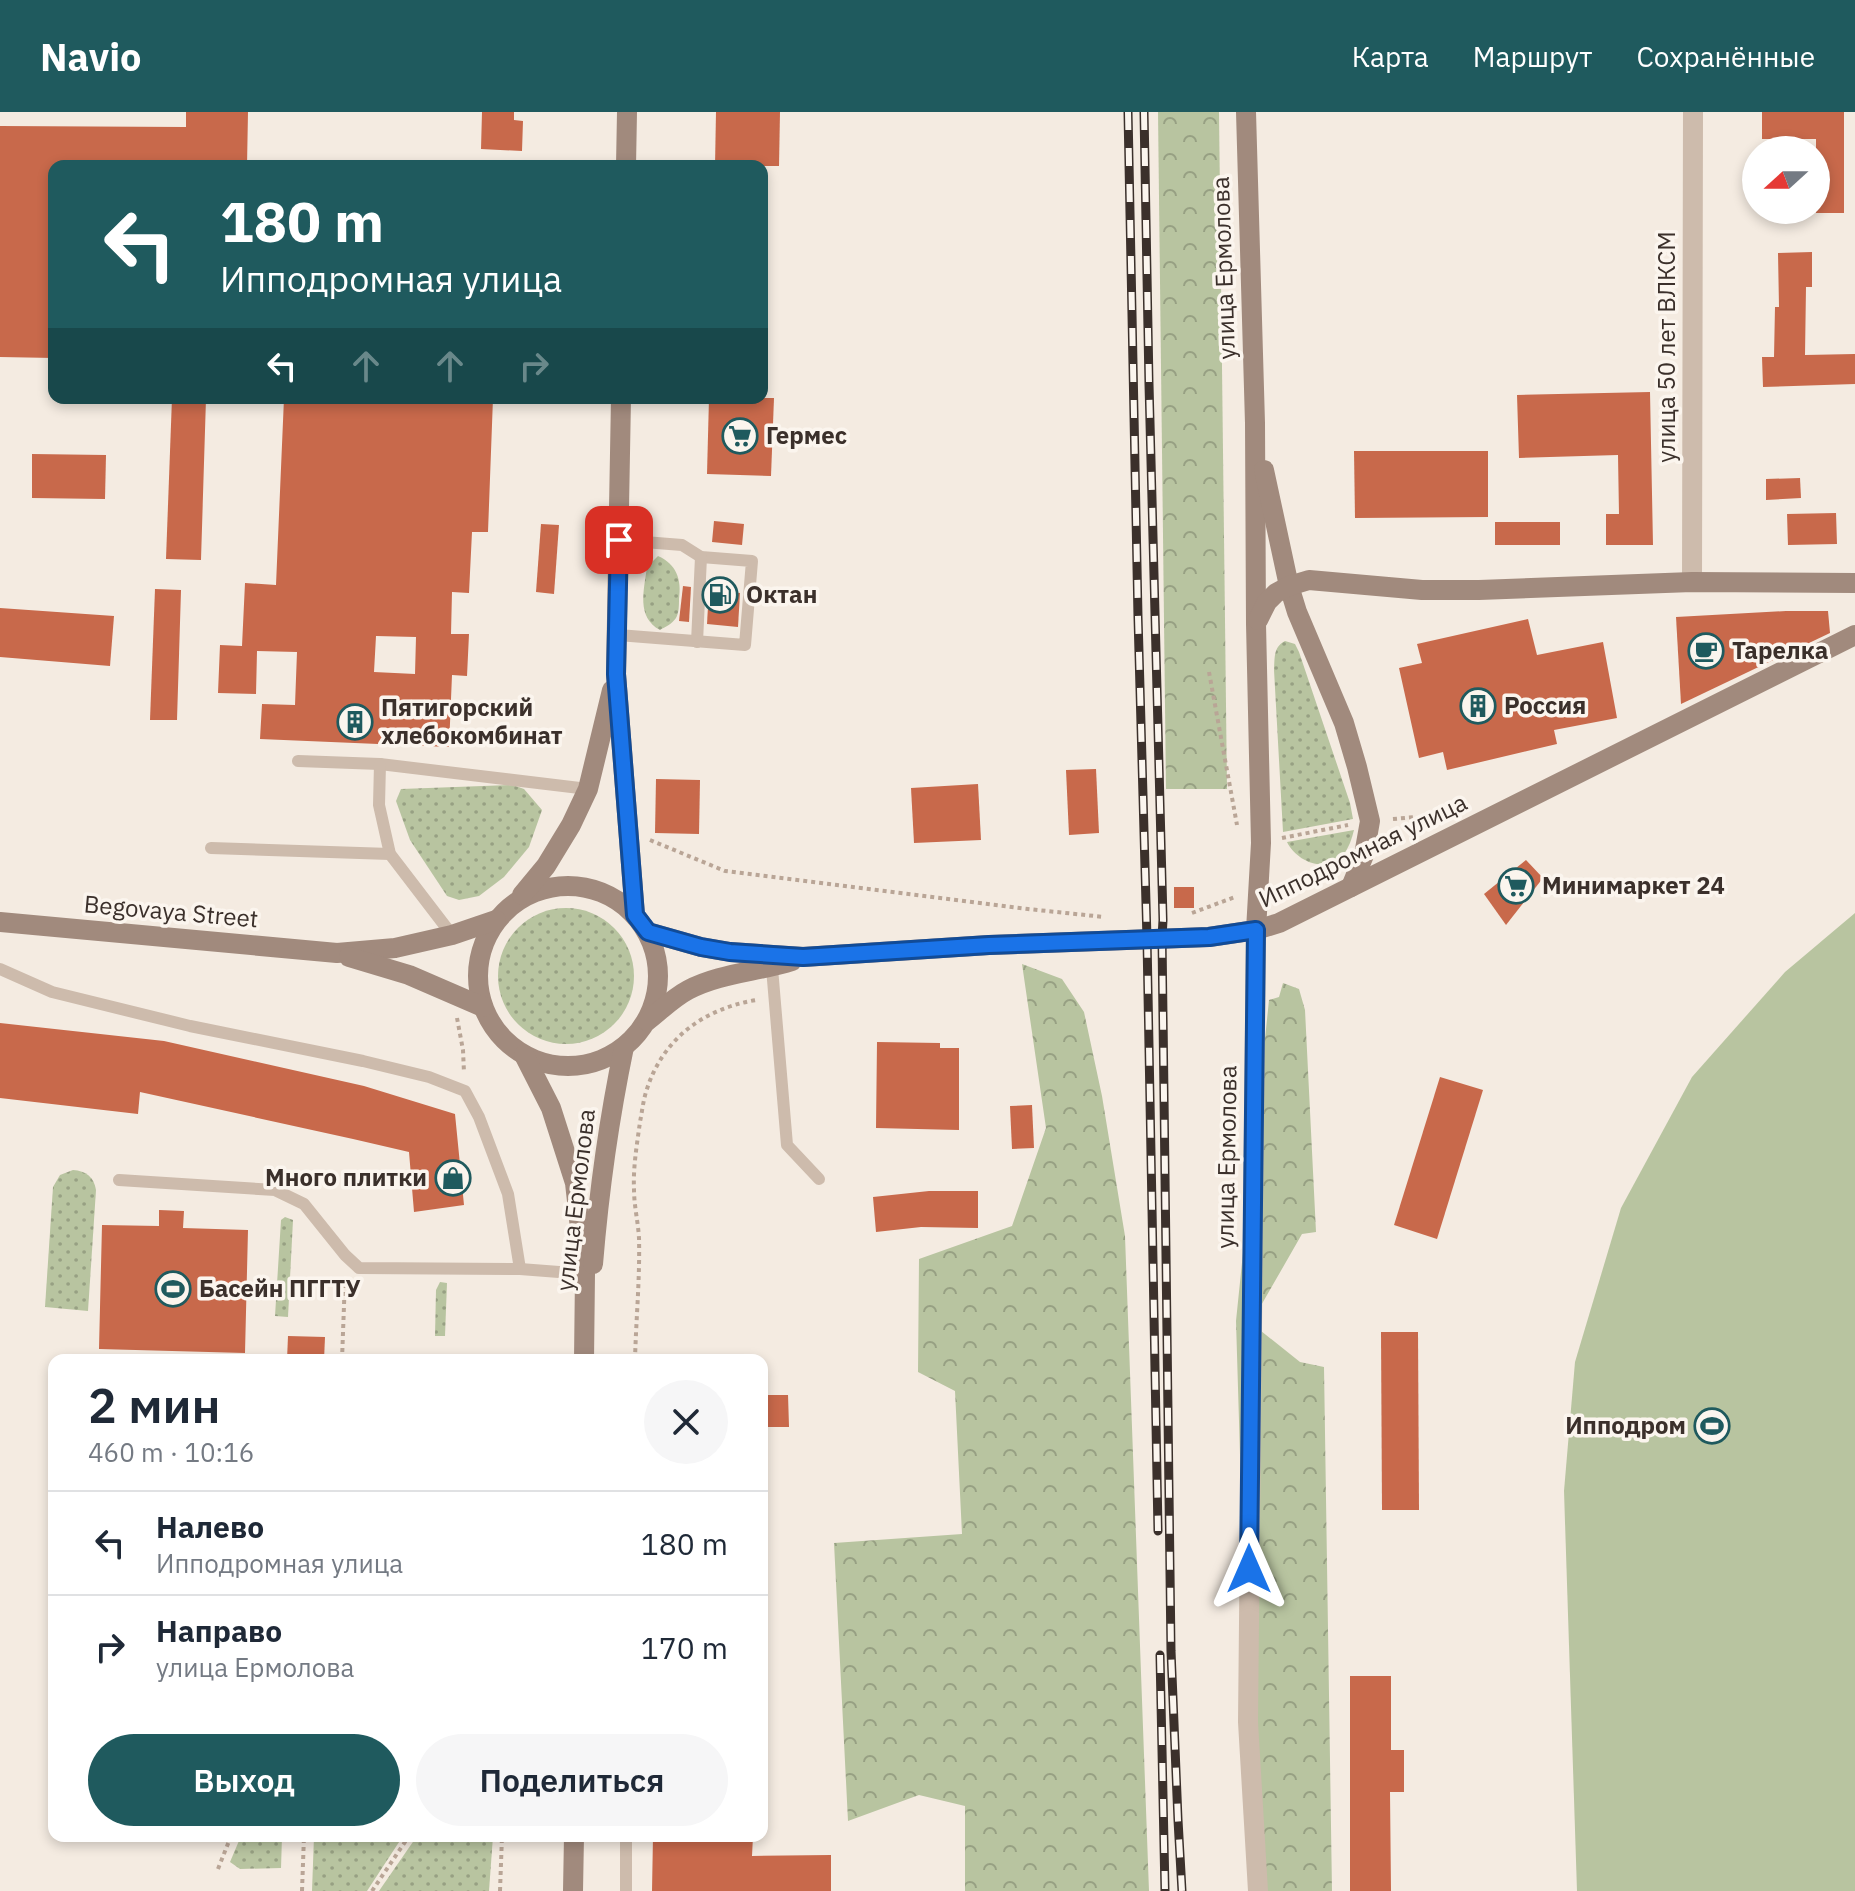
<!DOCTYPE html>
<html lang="ru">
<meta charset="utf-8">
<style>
:root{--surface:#fff;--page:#f6f6f7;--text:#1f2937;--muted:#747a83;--line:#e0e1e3;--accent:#1f5a5e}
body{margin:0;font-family:"IBM Plex Sans",sans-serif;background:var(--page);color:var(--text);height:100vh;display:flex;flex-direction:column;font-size:30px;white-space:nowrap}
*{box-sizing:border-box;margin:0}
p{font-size:26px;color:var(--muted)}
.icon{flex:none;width:44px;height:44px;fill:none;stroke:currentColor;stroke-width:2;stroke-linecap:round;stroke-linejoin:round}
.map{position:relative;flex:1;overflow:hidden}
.sheet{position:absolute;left:48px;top:1242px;width:720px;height:488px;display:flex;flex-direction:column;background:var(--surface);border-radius:16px;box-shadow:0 4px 12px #0003}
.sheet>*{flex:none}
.guide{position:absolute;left:48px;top:48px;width:720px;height:244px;border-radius:16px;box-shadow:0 4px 12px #0003;background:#1f5a5e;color:#fff;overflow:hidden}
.needle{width:52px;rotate:249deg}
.controls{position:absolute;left:1742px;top:24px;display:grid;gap:16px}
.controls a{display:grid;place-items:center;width:88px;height:88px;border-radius:50%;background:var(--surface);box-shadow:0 4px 12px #0003;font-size:40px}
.pin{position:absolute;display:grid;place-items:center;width:68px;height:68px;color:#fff;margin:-34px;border-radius:16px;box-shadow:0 4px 12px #0006}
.me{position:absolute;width:88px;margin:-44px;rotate:0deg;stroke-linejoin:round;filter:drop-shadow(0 0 6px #0008)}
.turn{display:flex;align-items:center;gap:28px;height:168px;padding:0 40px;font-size:36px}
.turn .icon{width:104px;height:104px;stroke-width:2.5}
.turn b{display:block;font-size:56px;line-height:68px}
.lanes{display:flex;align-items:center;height:76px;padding:0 40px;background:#0003;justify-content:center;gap:40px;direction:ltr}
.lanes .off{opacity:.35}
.round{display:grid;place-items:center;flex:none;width:84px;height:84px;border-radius:42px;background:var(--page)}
.headline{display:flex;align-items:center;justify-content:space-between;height:136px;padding:0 40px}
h1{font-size:48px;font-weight:600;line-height:60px}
.button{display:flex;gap:16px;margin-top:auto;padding:16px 40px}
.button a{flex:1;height:92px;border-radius:48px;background:var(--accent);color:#fff;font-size:32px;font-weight:600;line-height:92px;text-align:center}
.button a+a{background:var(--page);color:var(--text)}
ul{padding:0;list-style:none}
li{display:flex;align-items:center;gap:24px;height:104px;padding:0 40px;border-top:2px solid var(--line)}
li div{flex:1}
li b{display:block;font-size:30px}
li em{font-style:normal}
header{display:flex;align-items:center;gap:48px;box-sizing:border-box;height:112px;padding:0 40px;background:var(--accent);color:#fff}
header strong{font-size:38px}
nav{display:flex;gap:44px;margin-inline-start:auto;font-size:28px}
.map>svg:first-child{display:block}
.grass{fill:url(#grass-dots)}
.forest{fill:url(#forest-crowns)}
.garden{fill:#b8c4a0}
.building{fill:#c8694b;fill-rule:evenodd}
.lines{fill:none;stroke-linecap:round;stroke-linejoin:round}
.path{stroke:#b9a596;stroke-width:4;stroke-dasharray:4 4;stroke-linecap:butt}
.lane{stroke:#cdbbac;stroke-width:12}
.street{stroke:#cdbbac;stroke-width:20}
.secondary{stroke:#a18a7d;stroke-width:20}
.rail-casing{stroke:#3b302b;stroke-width:9}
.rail{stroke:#fbf5ee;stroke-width:6;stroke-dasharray:18;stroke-linecap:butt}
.route-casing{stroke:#114b97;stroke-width:20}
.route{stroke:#1a73e8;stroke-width:14}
.labels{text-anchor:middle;stroke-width:7;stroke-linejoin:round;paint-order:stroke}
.street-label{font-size:24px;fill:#3b302b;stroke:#fbf5ee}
.poi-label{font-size:24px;font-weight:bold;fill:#3b302b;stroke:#fbf5ee;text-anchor:start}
</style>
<header>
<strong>Navio</strong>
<nav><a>Карта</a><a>Маршрут</a><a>Сохранённые</a></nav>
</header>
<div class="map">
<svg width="1855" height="1779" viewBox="0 0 1855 1779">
<defs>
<pattern id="grass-dots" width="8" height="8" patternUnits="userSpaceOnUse" patternTransform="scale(2)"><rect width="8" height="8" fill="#b8c4a0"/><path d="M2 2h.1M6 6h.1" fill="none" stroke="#97a083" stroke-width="1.8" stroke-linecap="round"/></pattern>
<pattern id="forest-crowns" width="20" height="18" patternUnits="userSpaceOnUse" patternTransform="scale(2)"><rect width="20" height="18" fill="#b8c4a0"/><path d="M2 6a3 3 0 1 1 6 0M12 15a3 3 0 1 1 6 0" fill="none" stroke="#97a083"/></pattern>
</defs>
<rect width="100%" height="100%" fill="#f4ebe1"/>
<g class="grass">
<path d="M 658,444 C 676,452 682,467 679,487 C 679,493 679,501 676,506 C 672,512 665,515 660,518 C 636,505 644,478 647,455 Z"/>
<path d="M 1285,529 L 1295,532 L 1299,540 L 1350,691 L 1353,707 L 1283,720 L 1274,558 C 1275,546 1273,535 1285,529 Z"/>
<polygon points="513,673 524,677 542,698 529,735 504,765 479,784 459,788 447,784 410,728 396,689 401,677"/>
<path d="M 1354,718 C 1352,726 1349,736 1343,743 C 1326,762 1297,750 1287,730 Z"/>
<circle cx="566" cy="864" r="68"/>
<path d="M 73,1058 C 86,1059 94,1065 96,1078 L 88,1199 L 45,1195 L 53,1075 L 60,1063 Z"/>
<polygon points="285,1105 293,1108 288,1205 275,1204 281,1108"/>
<polygon points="440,1170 447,1171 445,1224 435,1224 436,1178"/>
<polygon points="241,1724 282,1724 281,1756 240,1757 230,1750"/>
<polygon points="314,1724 403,1724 367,1779 312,1779"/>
<polygon points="417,1724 493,1724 489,1779 379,1779"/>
</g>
<g class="forest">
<polygon points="1158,0 1219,0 1227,677 1166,677"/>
<polygon points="1022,852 1062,867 1084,900 1102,984 1125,1124 1149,1779 965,1779 965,1694 919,1683 848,1709 834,1431 962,1422 955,1279 918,1260 919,1147 1012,1114 1046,1016"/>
<polygon points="1283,871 1299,877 1305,898 1316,1120 1302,1122 1251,1211 1300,1250 1324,1255 1332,1779 1258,1779 1248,1610 1236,1209 1269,888 1279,885"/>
</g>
<polygon class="garden" points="1855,801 1855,1779 1577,1779 1564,1379 1575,1250 1621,1096 1692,965 1785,860"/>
<g class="building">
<polygon points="186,0 248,0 247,54 54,54 54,246 0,245 0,14 186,15"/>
<polygon points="482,0 514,0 514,8 523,9 522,39 481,37"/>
<polygon points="716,0 780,0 779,54 715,54"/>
<polygon points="1762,0 1844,0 1844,101 1816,101 1816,27 1762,27"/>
<polygon points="1812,140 1812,175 1806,175 1805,243 1855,242 1855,272 1763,275 1762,245 1774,245 1775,195 1779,195 1778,141"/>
<polygon points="1650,280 1653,433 1606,433 1606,402 1619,402 1618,343 1519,346 1517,283"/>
<polygon points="172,286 206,286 201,448 166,447"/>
<path d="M 284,286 L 493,286 L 488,420 L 472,420 L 469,481 L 452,480 L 451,522 L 469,522 L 467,564 L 452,563 L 449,635 L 260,627 L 262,592 L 295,593 L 297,540 L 257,539 L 256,582 L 218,581 L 220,533 L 242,534 L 245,471 L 276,473 ZM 376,524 L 416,525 L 415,562 L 374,560 Z"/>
<polygon points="709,286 774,286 771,364 707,362"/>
<polygon points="1354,339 1488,339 1488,405 1355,406"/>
<polygon points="32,342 106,343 105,387 32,386"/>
<polygon points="1800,366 1801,386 1766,388 1766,367"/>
<polygon points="1836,401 1837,432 1788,433 1787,402"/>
<polygon points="714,409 744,412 742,433 712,430"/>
<rect x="1495" y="410" width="65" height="23"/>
<polygon points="541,412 559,413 554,482 536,480"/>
<polygon points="683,474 691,475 689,510 679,509"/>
<polygon points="155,477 181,478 177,608 150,608"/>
<polygon points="709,477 740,481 738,515 707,512"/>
<polygon points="0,496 114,504 110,554 0,545"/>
<polygon points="1786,499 1828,499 1830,521 1681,592 1676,505"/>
<polygon points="1528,507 1537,543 1603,530 1617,606 1554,618 1557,632 1447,658 1443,640 1419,646 1399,556 1422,551 1417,532"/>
<polygon points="1096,657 1099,721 1069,723 1066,658"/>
<polygon points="656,667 700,668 699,722 655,721"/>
<polygon points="978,672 981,728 914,731 911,676"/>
<polygon points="1526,748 1543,766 1506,813 1484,782"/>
<rect x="1174" y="775" width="20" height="21"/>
<polygon points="0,911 164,929 364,974 455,1002 464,1093 414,1100 409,1040 353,1027 140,980 138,1002 0,986"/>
<polygon points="877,930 940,931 940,936 959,936 959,1018 876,1016"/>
<polygon points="1440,965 1483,978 1437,1127 1394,1113"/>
<polygon points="1032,993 1034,1036 1012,1037 1010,994"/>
<polygon points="929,1079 978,1079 978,1116 921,1115 876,1120 873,1085"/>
<polygon points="159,1098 184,1099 183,1116 248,1118 245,1241 99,1237 102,1113 159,1114"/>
<polygon points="1381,1220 1418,1220 1419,1398 1382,1398"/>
<polygon points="288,1224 325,1225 324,1248 287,1248"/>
<polygon points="762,1283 788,1283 789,1315 762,1315"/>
<polygon points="1350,1564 1391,1564 1391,1638 1404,1638 1404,1680 1390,1680 1391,1779 1350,1779"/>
<polygon points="653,1724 753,1724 752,1744 831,1743 831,1779 652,1779"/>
</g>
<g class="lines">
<g class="path">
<polyline points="1209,560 1237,713"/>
<polyline points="1393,707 1416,705"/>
<polyline points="1282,726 1348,713"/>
<polyline points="650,728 725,759 1028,797 1104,805"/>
<polyline points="1192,801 1235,785"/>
<polyline points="457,906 463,938 464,961"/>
<polyline points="342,1248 345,1166"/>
<path d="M 635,1248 C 636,1208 640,1166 639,1126 C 638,1109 634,1094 634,1077 C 633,1055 637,1032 640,1010 C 642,1000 643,990 646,980 C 662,927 703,897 756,888"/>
<polyline points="218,1757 231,1724"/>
<polyline points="302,1779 304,1724"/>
<polyline points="372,1779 409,1724"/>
<polyline points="500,1779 502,1724"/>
</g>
<g class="lane">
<polyline points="618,523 745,533 752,449 701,445 682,433 619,428"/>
<polyline points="697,530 701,445"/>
<polyline points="298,649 380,652 588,677"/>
<polyline points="380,652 379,693 390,742 452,823"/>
<polyline points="211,736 390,742"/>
<polyline points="772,856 787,1033 819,1067"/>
<polyline points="0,857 52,880 190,914 363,949 429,965 465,979 479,1005 508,1082 520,1157"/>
<polyline points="119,1068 275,1078 304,1092 345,1143 359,1156 520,1157 585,1162"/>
<polyline points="626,1779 626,1724"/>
</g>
<g class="street">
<polyline points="1692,470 1693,0"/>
<polyline points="1256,818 1248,1610 1258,1779"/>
</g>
<g class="secondary">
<polyline points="1246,0 1255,311 1256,512 1261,731 1256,818"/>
<polyline points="626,54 627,0"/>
<polyline points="621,286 616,562 635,803"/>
<polyline points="1264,358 1289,474 1297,500 1344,611 1357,655 1370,709 1364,743 1351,775"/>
<polyline points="1258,508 1267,490 1276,481 1289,474 1309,468 1422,478 1479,478 1692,470 1855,471"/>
<circle cx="568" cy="864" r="90"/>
<polyline points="522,783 546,754 571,713 588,677 612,578"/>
<polyline points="0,810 337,841 395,836 452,823 496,808"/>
<polyline points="648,820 701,835 730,840 803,845 989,833 1209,825 1256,818 1279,811 1855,523"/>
<polyline points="349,845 409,863 483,895"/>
<path d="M 647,909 C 660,899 673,886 688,878 C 720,861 758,860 792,849"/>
<polyline points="524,943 551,996 575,1071 585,1162 584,1248"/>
<path d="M 593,1152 C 599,1079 609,1007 624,935"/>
<polyline points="573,1779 574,1724"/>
</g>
<defs>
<g id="rail">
<polyline points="1128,0 1138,505 1147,827 1158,1419"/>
<polyline points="1144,0 1149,272 1163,808 1162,826 1171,1539 1178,1708 1182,1779"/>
<polyline points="1160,1543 1165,1779"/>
</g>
</defs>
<use href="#rail" class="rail-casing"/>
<use href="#rail" class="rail"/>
</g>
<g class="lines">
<defs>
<polyline id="route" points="619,428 616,562 635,803 648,820 701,835 730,840 803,845 989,833 1209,825 1256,818 1249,1457"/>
</defs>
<use href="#route" class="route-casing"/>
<use href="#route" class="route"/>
</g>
<defs>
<symbol id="supermarket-ring" viewBox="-11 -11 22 22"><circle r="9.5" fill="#fbf5ee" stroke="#1f5a5e" stroke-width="1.5"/><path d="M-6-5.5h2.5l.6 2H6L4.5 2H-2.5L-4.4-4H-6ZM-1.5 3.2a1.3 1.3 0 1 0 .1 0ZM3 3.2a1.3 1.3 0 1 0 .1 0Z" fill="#1f5a5e"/></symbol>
<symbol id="fuel-ring" viewBox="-11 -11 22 22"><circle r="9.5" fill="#fbf5ee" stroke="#1f5a5e" stroke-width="1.5"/><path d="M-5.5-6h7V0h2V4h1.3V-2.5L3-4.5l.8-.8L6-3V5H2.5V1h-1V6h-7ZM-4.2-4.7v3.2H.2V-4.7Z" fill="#1f5a5e"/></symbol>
<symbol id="cafe-ring" viewBox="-11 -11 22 22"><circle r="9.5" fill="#fbf5ee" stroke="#1f5a5e" stroke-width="1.5"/><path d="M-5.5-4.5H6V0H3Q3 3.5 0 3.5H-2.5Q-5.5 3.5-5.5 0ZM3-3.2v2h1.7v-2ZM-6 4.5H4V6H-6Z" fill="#1f5a5e"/></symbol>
<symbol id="building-ring" viewBox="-11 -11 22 22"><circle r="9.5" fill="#fbf5ee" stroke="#1f5a5e" stroke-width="1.5"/><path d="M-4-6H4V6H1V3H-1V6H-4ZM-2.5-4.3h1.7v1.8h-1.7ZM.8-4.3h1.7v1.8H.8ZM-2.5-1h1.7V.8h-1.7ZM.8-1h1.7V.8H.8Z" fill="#1f5a5e"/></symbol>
<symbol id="shop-ring" viewBox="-11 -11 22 22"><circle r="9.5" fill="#fbf5ee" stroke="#1f5a5e" stroke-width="1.5"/><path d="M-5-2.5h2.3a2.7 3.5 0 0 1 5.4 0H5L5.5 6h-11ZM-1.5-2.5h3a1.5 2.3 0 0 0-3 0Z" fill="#1f5a5e"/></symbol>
<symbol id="stadium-ring" viewBox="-11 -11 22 22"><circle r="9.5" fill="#fbf5ee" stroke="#1f5a5e" stroke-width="1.5"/><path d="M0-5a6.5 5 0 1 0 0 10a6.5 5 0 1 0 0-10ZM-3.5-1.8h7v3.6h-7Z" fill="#1f5a5e"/></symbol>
</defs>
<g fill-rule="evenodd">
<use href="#supermarket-ring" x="720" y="304" width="40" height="40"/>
<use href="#fuel-ring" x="700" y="463" width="40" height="40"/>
<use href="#cafe-ring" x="1686" y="519" width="40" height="40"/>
<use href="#building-ring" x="1458" y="574" width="40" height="40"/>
<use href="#building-ring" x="335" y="590" width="40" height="40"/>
<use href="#supermarket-ring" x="1496" y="754" width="40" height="40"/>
<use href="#shop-ring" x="433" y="1046" width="40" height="40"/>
<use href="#stadium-ring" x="153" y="1157" width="40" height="40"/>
<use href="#stadium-ring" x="1692" y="1294" width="40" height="40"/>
</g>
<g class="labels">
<g class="street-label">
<text transform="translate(1224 156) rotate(-92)" y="8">улица Ермолова</text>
<text transform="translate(1667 235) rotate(-90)" y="8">улица 50 лет ВЛКСМ</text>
<text transform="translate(1363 739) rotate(-26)" y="8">Ипподромная улица</text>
<text transform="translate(171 800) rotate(5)" y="8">Begovaya Street</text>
<text transform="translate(1227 1045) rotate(-89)" y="8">улица Ермолова</text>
<text transform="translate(576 1088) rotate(-83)" y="8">улица Ермолова</text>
</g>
<g class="poi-label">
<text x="766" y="332">Гермес</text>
<text x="746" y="491">Октан</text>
<text x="1732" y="547">Тарелка</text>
<text x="1504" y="602">Россия</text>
<text x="381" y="604">Пятигорский<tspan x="381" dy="28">хлебокомбинат</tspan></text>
<text x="1542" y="782">Минимаркет 24</text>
<text x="427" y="1074" text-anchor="end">Много плитки</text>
<text x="199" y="1185">Басейн ПГГТУ</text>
<text x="1686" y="1322" text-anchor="end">Ипподpом</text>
</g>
</g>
</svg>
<div class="controls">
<a><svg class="needle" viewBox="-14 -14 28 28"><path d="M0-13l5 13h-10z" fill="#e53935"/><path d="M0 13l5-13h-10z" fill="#747a83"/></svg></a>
</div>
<div class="pin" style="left:619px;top:428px;background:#d93025"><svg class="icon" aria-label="arrive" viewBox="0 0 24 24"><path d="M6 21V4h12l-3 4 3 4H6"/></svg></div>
<svg class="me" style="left:1249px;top:1457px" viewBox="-20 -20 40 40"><path d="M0-17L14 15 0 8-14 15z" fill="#1a73e8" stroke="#fff" stroke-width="4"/></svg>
<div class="guide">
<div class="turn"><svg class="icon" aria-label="left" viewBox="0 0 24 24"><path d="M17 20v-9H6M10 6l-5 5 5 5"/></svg><div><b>180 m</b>Ипподромная улица</div></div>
<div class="lanes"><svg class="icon" aria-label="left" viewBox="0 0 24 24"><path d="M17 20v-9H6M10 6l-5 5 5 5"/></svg><svg class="icon off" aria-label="ahead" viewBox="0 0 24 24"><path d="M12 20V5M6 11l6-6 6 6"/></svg><svg class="icon off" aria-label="ahead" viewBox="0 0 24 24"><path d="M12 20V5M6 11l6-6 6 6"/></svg><svg class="icon off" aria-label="right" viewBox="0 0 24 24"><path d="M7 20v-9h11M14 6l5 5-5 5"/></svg></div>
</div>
<section class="sheet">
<div class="headline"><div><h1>2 мин</h1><p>460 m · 10:16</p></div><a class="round"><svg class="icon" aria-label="close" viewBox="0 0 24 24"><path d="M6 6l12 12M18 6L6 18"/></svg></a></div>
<ul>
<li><svg class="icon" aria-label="left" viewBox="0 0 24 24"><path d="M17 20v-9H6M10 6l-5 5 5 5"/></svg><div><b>Налево</b><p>Ипподромная улица</p></div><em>180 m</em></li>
<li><svg class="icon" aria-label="right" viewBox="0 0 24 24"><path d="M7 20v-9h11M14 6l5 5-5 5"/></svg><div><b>Направо</b><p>улица Ермолова</p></div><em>170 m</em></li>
</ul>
<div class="button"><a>Выход</a><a>Поделиться</a></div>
</section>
</div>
